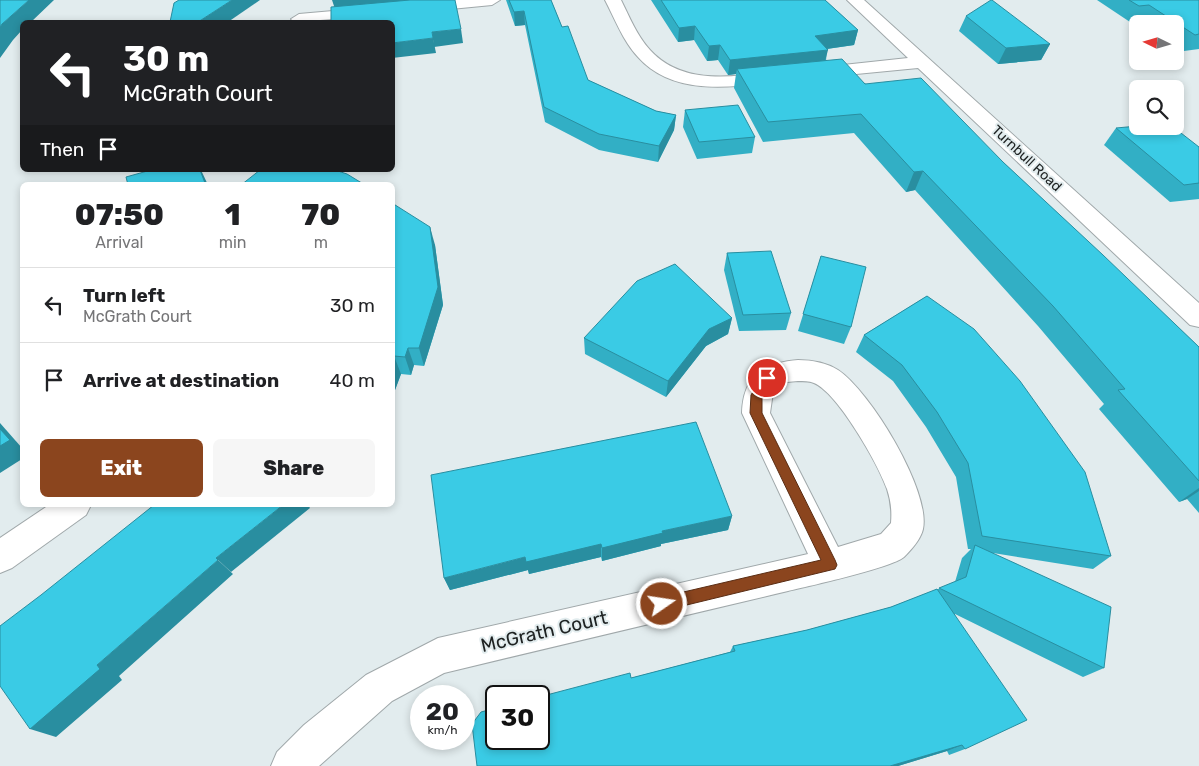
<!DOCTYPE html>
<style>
:root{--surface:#fff;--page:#f6f6f6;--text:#202124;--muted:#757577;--line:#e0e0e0;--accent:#8b451e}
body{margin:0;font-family:Rubik,sans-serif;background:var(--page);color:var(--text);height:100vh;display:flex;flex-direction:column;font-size:19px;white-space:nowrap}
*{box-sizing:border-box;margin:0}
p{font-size:16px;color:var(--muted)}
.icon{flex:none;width:28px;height:28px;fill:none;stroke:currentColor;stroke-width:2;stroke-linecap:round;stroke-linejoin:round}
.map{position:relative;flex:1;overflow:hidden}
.panel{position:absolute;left:20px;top:182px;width:375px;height:325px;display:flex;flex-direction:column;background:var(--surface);border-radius:8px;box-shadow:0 2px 8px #0003}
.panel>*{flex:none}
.banner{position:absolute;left:20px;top:20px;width:375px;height:152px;border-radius:8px;box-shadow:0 2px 8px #0003;background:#202124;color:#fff;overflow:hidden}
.needle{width:32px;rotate:275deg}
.buttons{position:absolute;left:1129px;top:15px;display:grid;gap:10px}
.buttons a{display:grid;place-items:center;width:55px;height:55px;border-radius:8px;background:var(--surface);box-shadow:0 2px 8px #0003;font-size:25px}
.speed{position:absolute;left:410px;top:685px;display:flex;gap:10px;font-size:25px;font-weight:700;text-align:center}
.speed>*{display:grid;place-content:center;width:65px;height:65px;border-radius:50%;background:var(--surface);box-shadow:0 2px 8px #0003;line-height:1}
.speed small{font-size:12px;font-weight:400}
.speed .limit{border:2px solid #111;border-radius:8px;background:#fff;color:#111}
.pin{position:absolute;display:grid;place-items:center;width:42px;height:42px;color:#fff;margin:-21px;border:2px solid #fff;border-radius:50%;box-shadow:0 1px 5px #0007}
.me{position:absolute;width:55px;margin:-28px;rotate:77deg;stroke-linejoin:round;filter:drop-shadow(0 0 4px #0008)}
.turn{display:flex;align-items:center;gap:18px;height:105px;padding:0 20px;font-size:22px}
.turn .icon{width:65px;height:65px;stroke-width:2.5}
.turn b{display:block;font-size:35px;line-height:42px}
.then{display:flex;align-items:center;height:48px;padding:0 20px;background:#0003;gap:10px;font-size:19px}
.eta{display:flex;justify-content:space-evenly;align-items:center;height:85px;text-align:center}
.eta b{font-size:30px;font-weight:800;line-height:35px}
.action{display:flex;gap:10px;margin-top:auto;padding:10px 20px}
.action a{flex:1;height:58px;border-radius:8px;background:var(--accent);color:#fff;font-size:20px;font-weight:800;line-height:58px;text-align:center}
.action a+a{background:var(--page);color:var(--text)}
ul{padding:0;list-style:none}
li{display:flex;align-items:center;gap:15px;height:75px;padding:0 20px;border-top:1px solid var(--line)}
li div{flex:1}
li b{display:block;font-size:19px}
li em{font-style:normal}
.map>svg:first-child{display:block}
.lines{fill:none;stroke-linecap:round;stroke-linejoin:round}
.street-casing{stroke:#a0a8aa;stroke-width:2}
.street{fill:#fff;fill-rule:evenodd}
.wall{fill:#32afc5}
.shaded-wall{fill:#298ea0}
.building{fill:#3acbe5;stroke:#298ea0}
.route{fill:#8b451e;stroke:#5a2d14}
.labels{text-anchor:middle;stroke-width:4;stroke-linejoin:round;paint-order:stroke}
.far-street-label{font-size:14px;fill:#1e2222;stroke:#e2ecee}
.near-street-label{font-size:19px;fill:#1e2222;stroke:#e2ecee}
</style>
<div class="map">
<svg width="1199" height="766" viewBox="0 0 1199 766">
<rect width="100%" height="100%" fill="#e2ecee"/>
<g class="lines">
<defs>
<g id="street">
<polygon points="445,0 500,0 492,5 420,12 412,7 420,2"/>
<path d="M 605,0 L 621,0 C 629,16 637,36 650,50 C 682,85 730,77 773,72 L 779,73 L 782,77 L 779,81 L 773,82 C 727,88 672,95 638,57 C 623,41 615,19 605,0 Z"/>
<polygon points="847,0 864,0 1199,303 1199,327 1190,325 918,68 815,78 809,77 806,73 809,69 815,68 908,58"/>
<polygon points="367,8 373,10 375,13 373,16 294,22 291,19 299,14"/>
<path d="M 798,360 C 812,360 827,363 838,370 C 870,391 931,491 923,529 C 921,539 911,550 904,557 C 891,568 809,586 788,591 C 674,618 559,645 444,673 L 392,701 L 319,766 L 271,766 L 277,752 L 304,725 L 366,675 L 438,638 L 808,554 L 742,413 C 743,376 763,363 798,360 ZM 798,381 C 803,381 809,381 814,383 C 838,393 878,464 887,489 C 891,501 892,511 891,523 L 881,534 L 838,547 L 770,413 L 773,392 L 787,382 Z"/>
<polygon points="49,505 91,505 86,515 12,568 0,573 0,538"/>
</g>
</defs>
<use href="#street" class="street-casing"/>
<use href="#street" class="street"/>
</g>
<g class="wall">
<polygon points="506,0 551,0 562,27 588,80 656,111 676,115 674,130 658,162 599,150 545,122 525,25 515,26"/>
<polygon points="651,0 825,0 858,30 854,45 827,49 826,61 1003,162 1199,347 1199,513 1187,499 1179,502 1099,409 1104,404 1038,326 915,190 906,192 854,133 763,142 734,88 736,74 728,75 718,60 707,61 694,40 678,42"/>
<polygon points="1097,0 1199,0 1199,49 1184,51 1175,45 1175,24 1144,24 1140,21 1130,22"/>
<polygon points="966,16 1050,44 1041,60 998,64 959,31"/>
<polygon points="685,110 755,137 752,153 697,159 683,127"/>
<polygon points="1116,128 1199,147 1199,199 1170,202 1104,145"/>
<polygon points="392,203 435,245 443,305 424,366 414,365 411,375 401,374 392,398"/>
<polygon points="727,253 791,313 786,330 739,331 724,270"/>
<polygon points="821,256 851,327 844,344 798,331"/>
<polygon points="927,296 1111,556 1093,569 993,553 1104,668 1083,677 955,614 965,749 949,755 947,751 898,766 477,766 631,678 730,652 733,646 807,630 891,607 938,589 955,582 962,558 971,549 968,549 956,477 926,427 893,381 856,352 864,335"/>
<polygon points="732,318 728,334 706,346 666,397 585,354 584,338"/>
<polygon points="732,516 728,530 661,544 661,546 602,561 601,557 529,574 528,570 450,590 444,578"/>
</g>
<g class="shaded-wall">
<polygon points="29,0 54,0 31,22 22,22 22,30 13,40 0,58 0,27 2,24"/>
<polygon points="232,0 260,0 228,22 198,22"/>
<polygon points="332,0 433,0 335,9"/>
<polygon points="524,11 525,25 515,26 514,12"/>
<polygon points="695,26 694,40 678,42 679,28"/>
<polygon points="461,29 463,43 434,47 432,32"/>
<polygon points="858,30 854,45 812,51 815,36"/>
<polygon points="433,38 436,53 392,58 392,43"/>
<polygon points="1050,44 1041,60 998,64 1006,48"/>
<polygon points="720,45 718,60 707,61 709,46"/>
<polygon points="828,50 824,65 737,69 736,74 728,75 730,60"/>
<polygon points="676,115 674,130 658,162 659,146"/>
<polygon points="200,170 201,170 208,185 199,185"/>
<polygon points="923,171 915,190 906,192 914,172"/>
<polygon points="430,227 435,245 443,305 424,366 419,348"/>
<polygon points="732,318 728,334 706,346 666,397 668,381 709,329"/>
<polygon points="408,348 414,365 411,375 405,357"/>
<polygon points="394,356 401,374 392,398 392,361"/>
<polygon points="0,423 22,448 22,459 0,473"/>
<polygon points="1199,488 1199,491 1187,499 1179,502"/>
<polygon points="283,505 308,505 310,508 231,572 216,558"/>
<polygon points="732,516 728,530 661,544 661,546 602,561 602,548 662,531"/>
<polygon points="601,544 601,557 529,574 528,570 450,590 444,578 525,557"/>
<polygon points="218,560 233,574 119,676 122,680 56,737 30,729 97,665"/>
<polygon points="962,745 947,751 898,766 890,766"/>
</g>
<g class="building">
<polygon points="0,0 29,0 2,24 0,27"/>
<polygon points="179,0 232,0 198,22 170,22 174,3"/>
<polygon points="410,0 455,0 461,29 432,32 433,38 392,43 392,22 331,22 331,7"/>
<polygon points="509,0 551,0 562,27 568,26 588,80 656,111 676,115 659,146 599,134 544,107 524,11 514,12"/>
<polygon points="661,0 825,0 858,30 815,36 828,50 730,60 720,45 709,46 695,26 679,28"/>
<polygon points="991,0 992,0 1050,44 1006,48 966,16"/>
<polygon points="1129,0 1199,0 1199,34 1195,35 1149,5 1139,6"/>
<polygon points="842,59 865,84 921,78 1003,162 1103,255 1199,347 1199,481 1118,390 1125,389 1053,306 923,171 914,172 861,114 768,122 737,69"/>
<polygon points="738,105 755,137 699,142 685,110"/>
<polygon points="1138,126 1172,126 1199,147 1199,183 1184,185 1116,128"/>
<polygon points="151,170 200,170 205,183 199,185 128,185 126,177"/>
<polygon points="260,170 335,170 347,174 365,185 241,185"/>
<polygon points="392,203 430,227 438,287 419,348 408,348 405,357 394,356 392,361"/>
<polygon points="771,251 791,313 743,315 727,253"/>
<polygon points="821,256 866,267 851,327 803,314"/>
<polygon points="675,264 732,318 709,329 668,381 584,338 637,281"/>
<polygon points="927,296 974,329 1020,381 1085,472 1111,556 982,536 968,463 937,412 902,365 864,335"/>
<polygon points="696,422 732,516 662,531 663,533 602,548 601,544 526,562 525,557 444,578 431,475"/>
<polygon points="0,429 10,440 0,446"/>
<polygon points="154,505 283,505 216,558 218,560 97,665 100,669 30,729 0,686 0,626 41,595"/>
<polygon points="975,545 1111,607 1104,668 939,588 966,577"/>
<polygon points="937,589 1027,720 965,749 962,745 890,766 477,766 472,724 481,712 496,708 496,739 539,739 539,697 630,673 631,678 735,651 733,646 807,630 891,607"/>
</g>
<polygon class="route" points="767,374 773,378 762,396 762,413 835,560 837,565 835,569 662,611 657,609 655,604 657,599 662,597 821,560 750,413 751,395 763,375"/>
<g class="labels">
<g class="far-street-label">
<text transform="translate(1027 158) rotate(43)" y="5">Turnbull Road</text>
</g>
<g class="near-street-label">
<text transform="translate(544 631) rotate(-13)" y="7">McGrath Court</text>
</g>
</g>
</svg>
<div class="buttons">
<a><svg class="needle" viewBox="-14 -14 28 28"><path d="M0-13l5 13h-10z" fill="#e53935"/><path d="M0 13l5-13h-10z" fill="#757577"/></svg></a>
<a><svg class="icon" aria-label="search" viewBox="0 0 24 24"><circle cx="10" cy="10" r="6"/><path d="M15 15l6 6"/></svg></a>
</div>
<div class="speed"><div>20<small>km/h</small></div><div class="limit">30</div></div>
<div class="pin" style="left:767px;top:378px;background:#d93025"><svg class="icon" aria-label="arrive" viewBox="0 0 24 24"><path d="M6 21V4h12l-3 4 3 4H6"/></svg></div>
<svg class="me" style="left:662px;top:604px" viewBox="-20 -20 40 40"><circle r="17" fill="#8b451e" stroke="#fff" stroke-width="3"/><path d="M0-11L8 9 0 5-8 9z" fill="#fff"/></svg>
<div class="banner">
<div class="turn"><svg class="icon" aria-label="left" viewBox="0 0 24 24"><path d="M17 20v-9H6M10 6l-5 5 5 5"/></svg><div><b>30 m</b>McGrath Court</div></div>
<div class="then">Then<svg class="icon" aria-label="arrive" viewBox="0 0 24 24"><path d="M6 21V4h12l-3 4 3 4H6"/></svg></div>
</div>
<section class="panel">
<div class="eta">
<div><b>07:50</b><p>Arrival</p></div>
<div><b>1</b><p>min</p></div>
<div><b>70</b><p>m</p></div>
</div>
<ul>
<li><svg class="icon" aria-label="left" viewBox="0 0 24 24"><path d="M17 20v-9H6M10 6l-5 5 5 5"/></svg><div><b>Turn left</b><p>McGrath Court</p></div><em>30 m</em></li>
<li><svg class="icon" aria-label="arrive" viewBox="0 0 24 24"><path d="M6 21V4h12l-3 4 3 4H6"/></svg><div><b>Arrive at destination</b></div><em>40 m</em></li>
</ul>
<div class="action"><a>Exit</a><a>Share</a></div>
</section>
</div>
